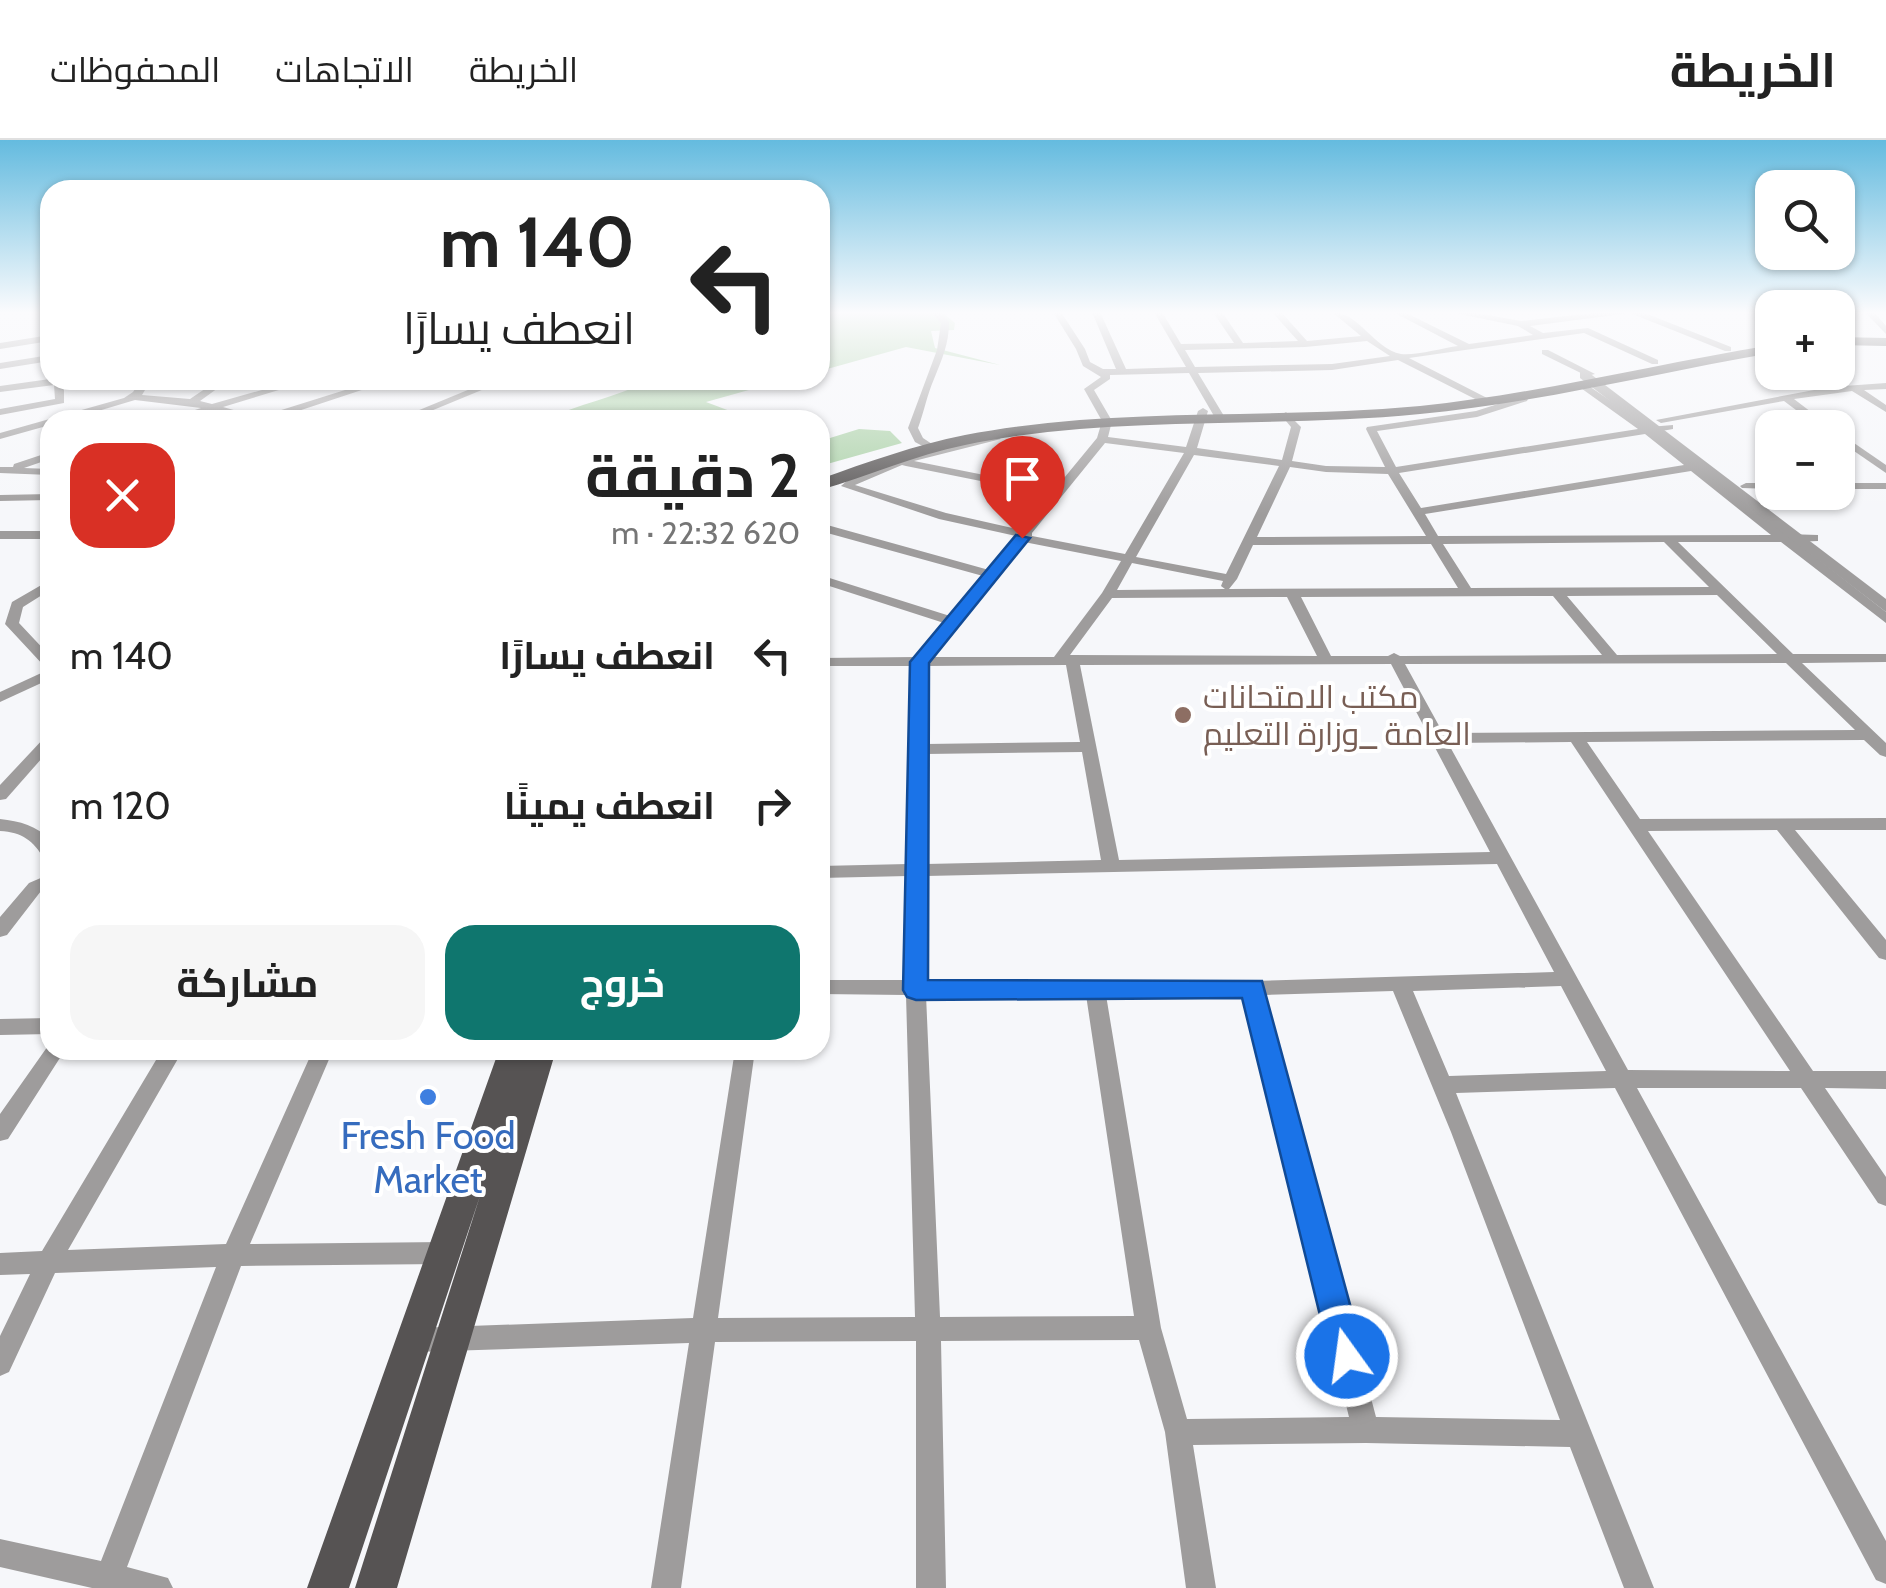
<!DOCTYPE html>
<html lang="ar">
<meta charset="utf-8">
<style>
:root{--surface:#fff;--page:#f6f6f6;--text:#222;--muted:#767676;--line:#e0e0e0;--accent:#0f766e}
body{margin:0;font-family:Cabin,Cairo,sans-serif;background:var(--page);color:var(--text);direction:rtl;height:100vh;display:flex;flex-direction:column;font-size:38px;white-space:nowrap}
*{box-sizing:border-box;margin:0}
p{font-size:32px;color:var(--muted)}
.icon{flex:none;width:55px;height:55px;fill:none;stroke:currentColor;stroke-width:2;stroke-linecap:round;stroke-linejoin:round}
.map{position:relative;flex:1;overflow:hidden;direction:ltr}
.details{position:absolute;left:40px;top:270px;width:790px;height:650px;display:flex;flex-direction:column;background:var(--surface);border-radius:30px;box-shadow:0 2px 8px #0004;direction:rtl}
.details>*{flex:none}
.guide{position:absolute;left:40px;top:40px;width:790px;height:210px;border-radius:30px;box-shadow:0 2px 8px #0004;direction:rtl;background:#fff;color:var(--text);overflow:hidden}
.fabs{position:absolute;left:1755px;top:30px;display:grid;gap:20px}
.fabs a{display:grid;place-items:center;width:100px;height:100px;border-radius:20px;background:var(--surface);box-shadow:0 2px 8px #0004;font-size:50px}
.pin{position:absolute;display:grid;place-items:center;width:85px;height:85px;color:#fff;margin:-102px -42px;border-radius:50% 50% 50% 0;rotate:-45deg;box-shadow:0 0 10px #0007}
.pin .icon{rotate:45deg}
.me{position:absolute;width:110px;margin:-55px;rotate:346deg;stroke-linejoin:round;filter:drop-shadow(0 0 8px #0008)}
.turn{display:flex;align-items:center;gap:35px;height:210px;padding:0 30px;font-size:45px}
.turn .icon{width:130px;height:130px;stroke-width:2.5}
.turn b{display:block;font-size:70px;line-height:85px}
.round{display:grid;place-items:center;flex:none;width:105px;height:105px;border-radius:30px;background:var(--page)}
.overview{display:flex;align-items:center;justify-content:space-between;height:170px;padding:0 30px}
h1{font-size:60px;font-weight:700;line-height:75px}
.button{display:flex;gap:20px;margin-top:auto;padding:20px 30px}
.button a{flex:1;height:115px;border-radius:30px;background:var(--accent);color:#fff;font-size:40px;font-weight:700;line-height:115px;text-align:center}
.button a+a{background:var(--page);color:var(--text)}
ul{padding:0;list-style:none}
li{display:flex;align-items:center;gap:30px;height:150px;padding:0 30px}
li div{flex:1}
li b{display:block;font-size:38px}
li em{font-style:normal}
header{display:flex;align-items:center;gap:60px;box-sizing:border-box;height:140px;padding:0 50px;background:var(--surface);border-bottom:2px solid var(--line)}
header strong{font-size:48px}
nav{display:flex;gap:55px;margin-inline-start:auto;font-size:35px}
.map>svg:first-child{display:block}
.green{fill:#a9d0a5}
.lines{fill:none;stroke-linecap:round;stroke-linejoin:round}
.minor{fill:#9e9c9c;fill-rule:evenodd}
.tertiary{fill:#9e9c9c;fill-rule:evenodd}
.primary{fill:#565353;fill-rule:evenodd}
.route{fill:#1a73e8;stroke:#114b97;stroke-width:2.5}
.education-dot{fill:#8d6e63;stroke:#fff;stroke-width:4}
.shop-dot{fill:#3f7fe0;stroke:#fff;stroke-width:4}
.labels{text-anchor:middle;stroke-width:8;stroke-linejoin:round;paint-order:stroke}
.education-label{font-size:32px;fill:#785e54;stroke:#fff;text-anchor:start}
.near-shop-label{font-size:38px;fill:#366cbe;stroke:#fff}
</style>
<header>
<strong>الخريطة</strong>
<nav><a>الخريطة</a><a>الاتجاهات</a><a>المحفوظات</a></nav>
</header>
<div class="map">
<svg width="1886" height="1448" viewBox="0 0 1886 1448">
<rect width="100%" height="100%" fill="#f6f7fa"/>
<g class="green">
<polygon points="820,172 942,172 955,183 954,190 931,191 935,208 1000,225 906,207 820,231"/>
<path d="M 651,240 L 785,240 L 706,262 L 754,280 L 543,280 C 579,264 616,257 651,240 Z"/>
<polygon points="859,289 890,291 902,303 820,326 820,296 830,298"/>
</g>
<g class="lines">
<g class="minor">
<path d="M 931,172 L 940,172 L 949,182 C 949,204 942,219 934,239 C 927,255 924,272 918,288 L 923,298 L 938,308 L 996,296 L 1001,299 L 914,321 L 1055,349 L 1097,298 L 1102,281 L 1084,249 L 1101,237 L 1083,226 L 1076,209 L 1053,172 L 1061,172 L 1085,209 L 1090,222 L 1103,229 L 1116,229 L 1092,172 L 1100,172 L 1126,229 L 1186,227 L 1154,172 L 1162,172 L 1181,204 L 1234,203 L 1213,172 L 1222,172 L 1243,203 L 1298,201 L 1272,172 L 1281,172 L 1307,201 L 1361,196 L 1332,172 C 1359,172 1374,209 1401,214 C 1414,216 1443,208 1458,206 L 1393,172 L 1404,172 L 1469,204 L 1533,195 L 1518,186 L 1450,172 L 1470,172 L 1521,181 L 1602,172 L 1642,172 L 1731,207 L 1731,211 L 1725,211 L 1630,173 L 1530,186 L 1543,193 L 1588,188 L 1658,220 L 1658,224 L 1652,224 L 1584,193 L 1409,218 L 1487,258 L 1487,262 L 1483,263 L 1398,220 L 1332,230 L 1198,233 L 1224,276 L 1219,279 L 1214,276 L 1189,233 L 1110,235 L 1110,239 L 1094,250 L 1112,281 L 1108,297 L 1186,307 L 1198,271 L 1203,268 L 1208,271 L 1197,308 L 1282,320 L 1291,287 L 1281,275 L 1286,272 L 1301,287 L 1292,321 L 1326,326 L 1385,327 L 1366,289 L 1367,287 L 1476,271 L 1523,256 L 1528,259 L 1527,261 L 1477,277 L 1377,291 L 1396,327 L 1638,289 L 1578,246 L 1586,244 L 1649,287 L 1673,285 L 1673,289 L 1656,292 L 1786,394 L 1818,395 L 1818,401 L 1796,402 L 1886,472 L 1886,483 L 1781,402 L 1678,402 L 1793,514 L 1886,514 L 1886,522 L 1802,523 L 1886,603 L 1886,617 L 1880,615 L 1864,600 L 1587,602 L 1640,679 L 1886,678 L 1886,690 L 1795,690 L 1886,800 L 1886,820 L 1879,818 L 1777,690 L 1648,691 L 1813,931 L 1886,931 L 1886,949 L 1825,948 L 1886,1037 L 1886,1066 L 1878,1063 L 1801,948 L 1637,948 L 1886,1401 L 1886,1444 L 1876,1440 L 1615,948 L 1456,953 L 1654,1448 L 1624,1448 L 1570,1307 L 1366,1303 L 1193,1305 L 1216,1448 L 1186,1448 L 1165,1292 L 1139,1200 L 941,1201 L 946,1448 L 916,1448 L 916,1201 L 715,1202 L 681,1448 L 651,1448 L 689,1203 L 415,1212 L 406,1209 L 402,1200 L 406,1191 L 415,1188 L 693,1178 L 735,910 L 755,910 L 718,1178 L 915,1177 L 906,855 L 820,854 L 820,840 L 906,840 L 908,736 L 820,738 L 820,726 L 908,724 L 912,526 L 820,526 L 820,518 L 916,517 L 944,483 L 820,443 L 820,435 L 950,476 L 983,436 L 820,391 L 820,383 L 989,430 L 1016,396 L 939,379 L 841,346 C 864,325 900,318 930,310 L 915,302 L 908,288 L 937,210 L 941,183 ZM 1367,201 L 1390,216 L 1332,224 L 1195,227 L 1185,210 L 1305,207 ZM 1645,294 L 1684,325 L 1421,368 L 1399,333 ZM 1105,303 L 1184,313 L 1125,414 L 1032,396 L 1032,393 ZM 1194,315 L 1279,326 L 1226,434 L 1136,417 ZM 902,325 L 906,326 L 1050,355 L 1021,390 L 946,373 L 855,345 ZM 1290,327 L 1326,332 L 1388,334 L 1426,396 L 1257,397 ZM 1691,331 L 1771,395 L 1438,396 L 1425,374 ZM 1024,402 L 1121,421 L 1102,453 L 1054,517 L 931,517 L 995,439 L 999,438 L 999,433 ZM 1664,402 L 1709,447 L 1471,448 L 1443,404 ZM 1431,404 L 1458,448 L 1229,449 L 1237,439 L 1253,405 ZM 1132,423 L 1223,441 L 1221,446 L 1225,449 L 1117,450 ZM 1717,455 L 1777,514 L 1617,515 L 1567,456 ZM 1553,456 L 1602,515 L 1400,516 L 1394,513 L 1388,516 L 1331,516 L 1301,457 ZM 1287,457 L 1317,516 L 1070,515 L 1112,458 ZM 1786,523 L 1855,590 L 1443,593 L 1405,524 ZM 1391,524 L 1490,712 L 1119,720 L 1080,525 ZM 1066,525 L 1080,602 L 926,604 L 926,526 ZM 1571,602 L 1790,931 L 1628,930 L 1448,603 ZM 1082,612 L 1101,720 L 926,724 L 926,614 ZM 1497,724 L 1554,832 L 1253,841 L 926,840 L 926,736 ZM 1561,846 L 1606,931 L 1449,936 L 1413,851 ZM 1393,851 L 1451,992 L 1560,1280 L 1376,1277 L 1265,855 ZM 926,855 L 1086,855 L 1134,1176 L 940,1177 ZM 1106,855 L 1245,855 L 1349,1277 L 1187,1279 L 1161,1188 Z"/>
<polygon points="1865,172 1874,172 1886,186 1886,194"/>
<polygon points="50,195 50,201 0,209 0,203"/>
<polygon points="1542,210 1548,210 1595,234 1587,236 1542,214"/>
<polygon points="50,215 50,221 0,229 0,223"/>
<polygon points="50,239 64,241 64,263 0,275 0,269 55,259 54,245 0,252 0,246"/>
<polygon points="141,240 151,240 142,255 190,259 218,240 229,240 200,261 212,264 297,240 312,240 223,267 259,277 377,240 392,240 271,280 246,280 212,271 180,280 164,280 201,268 135,260 68,280 50,280 50,285 0,299 0,293 124,258 133,252"/>
<polygon points="492,240 506,240 409,280 395,280"/>
<polygon points="1886,243 1886,249 1864,250 1886,265 1886,272 1852,251 1794,259 1832,288 1820,288 1784,261 1661,283 1656,280 1830,247"/>
<polygon points="1838,292 1886,325 1886,333 1838,300"/>
<polygon points="50,312 50,319 24,328 50,329 50,335 0,333 0,327 13,327 14,324"/>
<polygon points="1746,343 1772,343 1772,349 1742,348 1740,346"/>
<rect x="1838" y="343" width="48" height="6"/>
<polygon points="50,354 50,360 0,361 0,355"/>
<rect x="0" y="391" width="50" height="8"/>
<polygon points="50,440 50,450 23,467 19,483 50,516 50,528 45,527 5,484 12,462"/>
<polygon points="50,529 50,539 0,562 0,552"/>
<polygon points="50,595 50,609 6,659 0,660 0,645 45,597"/>
<path d="M 0,679 C 20,681 37,686 50,700 L 50,721 L 44,719 C 34,701 22,692 0,691 Z"/>
<polygon points="50,734 50,747 41,751 7,795 0,797 0,777 29,743"/>
<polygon points="50,878 50,894 0,895 0,879"/>
<polygon points="50,903 50,910 65,910 8,999 0,1001 0,974"/>
<polygon points="162,910 183,910 68,1110 226,1104 313,910 333,910 250,1104 444,1102 452,1105 456,1113 452,1121 444,1124 241,1126 127,1427 168,1438 173,1448 92,1448 0,1427 0,1399 101,1421 216,1127 55,1133 9,1232 0,1236 0,1196 30,1134 0,1135 0,1113 42,1111"/>
</g>
<polygon class="tertiary" points="1580,232 1588,232 1886,459 1886,472 1580,238"/>
<g class="primary">
<polygon points="1838,197 1886,198 1886,206 1838,205"/>
<path d="M 1772,205 L 1772,213 C 1655,233 1538,263 1420,274 C 1269,289 1114,274 965,305 C 915,315 869,336 820,350 L 820,339 C 868,322 915,305 965,295 C 1115,266 1269,280 1420,266 C 1538,254 1655,224 1772,205 Z"/>
<polygon points="499,910 556,910 397,1448 355,1448 480,1056 349,1448 307,1448"/>
</g>
</g>
<linearGradient id="sky" x2="0" y2="1"><stop stop-color="#64bbdf"/><stop offset="0.46" stop-color="#fbfbfd"/><stop offset="1" stop-color="#fbfbfd" stop-opacity="0"/></linearGradient>
<rect width="1886" height="375" fill="url(#sky)"/>
<polygon class="route" points="1016,395 1030,398 929,523 928,840 1262,841 1364,1216 1359,1228 1347,1232 1335,1228 1330,1216 1242,858 916,860 907,857 903,850 910,522"/>
<circle class="education-dot" cx="1183" cy="575" r="10"/>
<circle class="shop-dot" cx="428" cy="957" r="10"/>
<g class="labels">
<g class="education-label">
<text x="1203" y="568">مكتب الامتحانات<tspan x="1203" dy="37">العامة _وزارة التعليم</tspan></text>
</g>
<g class="near-shop-label">
<text x="428" y="1009">Fresh Food<tspan x="428" dy="44">Market</tspan></text>
</g>
</g>
</svg>
<div class="fabs">
<a><svg class="icon" aria-label="search" viewBox="0 0 24 24"><circle cx="10" cy="10" r="6"/><path d="M15 15l6 6"/></svg></a>
<a>+</a>
<a>−</a>
</div>
<div class="pin" style="left:1022px;top:398px;background:#d93025"><svg class="icon" aria-label="arrive" viewBox="0 0 24 24"><path d="M6 21V4h12l-3 4 3 4H6"/></svg></div>
<svg class="me" style="left:1347px;top:1216px" viewBox="-20 -20 40 40"><circle r="17" fill="#1a73e8" stroke="#fff" stroke-width="3"/><path d="M0-11L8 9 0 5-8 9z" fill="#fff"/></svg>
<div class="guide">
<div class="turn"><svg class="icon" aria-label="left" viewBox="0 0 24 24"><path d="M17 20v-9H6M10 6l-5 5 5 5"/></svg><div><b>140 m</b>انعطف يسارًا</div></div>
</div>
<section class="details">
<div class="overview"><div><h1>2 دقيقة</h1><p>620 m · 22:32</p></div><a class="round" style="background:#d93025;color:#fff"><svg class="icon" aria-label="close" viewBox="0 0 24 24"><path d="M6 6l12 12M18 6L6 18"/></svg></a></div>
<ul>
<li><svg class="icon" aria-label="left" viewBox="0 0 24 24"><path d="M17 20v-9H6M10 6l-5 5 5 5"/></svg><div><b>انعطف يسارًا</b></div><em>140 m</em></li>
<li><svg class="icon" aria-label="right" viewBox="0 0 24 24"><path d="M7 20v-9h11M14 6l5 5-5 5"/></svg><div><b>انعطف يمينًا</b></div><em>120 m</em></li>
</ul>
<div class="button"><a>خروج</a><a>مشاركة</a></div>
</section>
</div>
